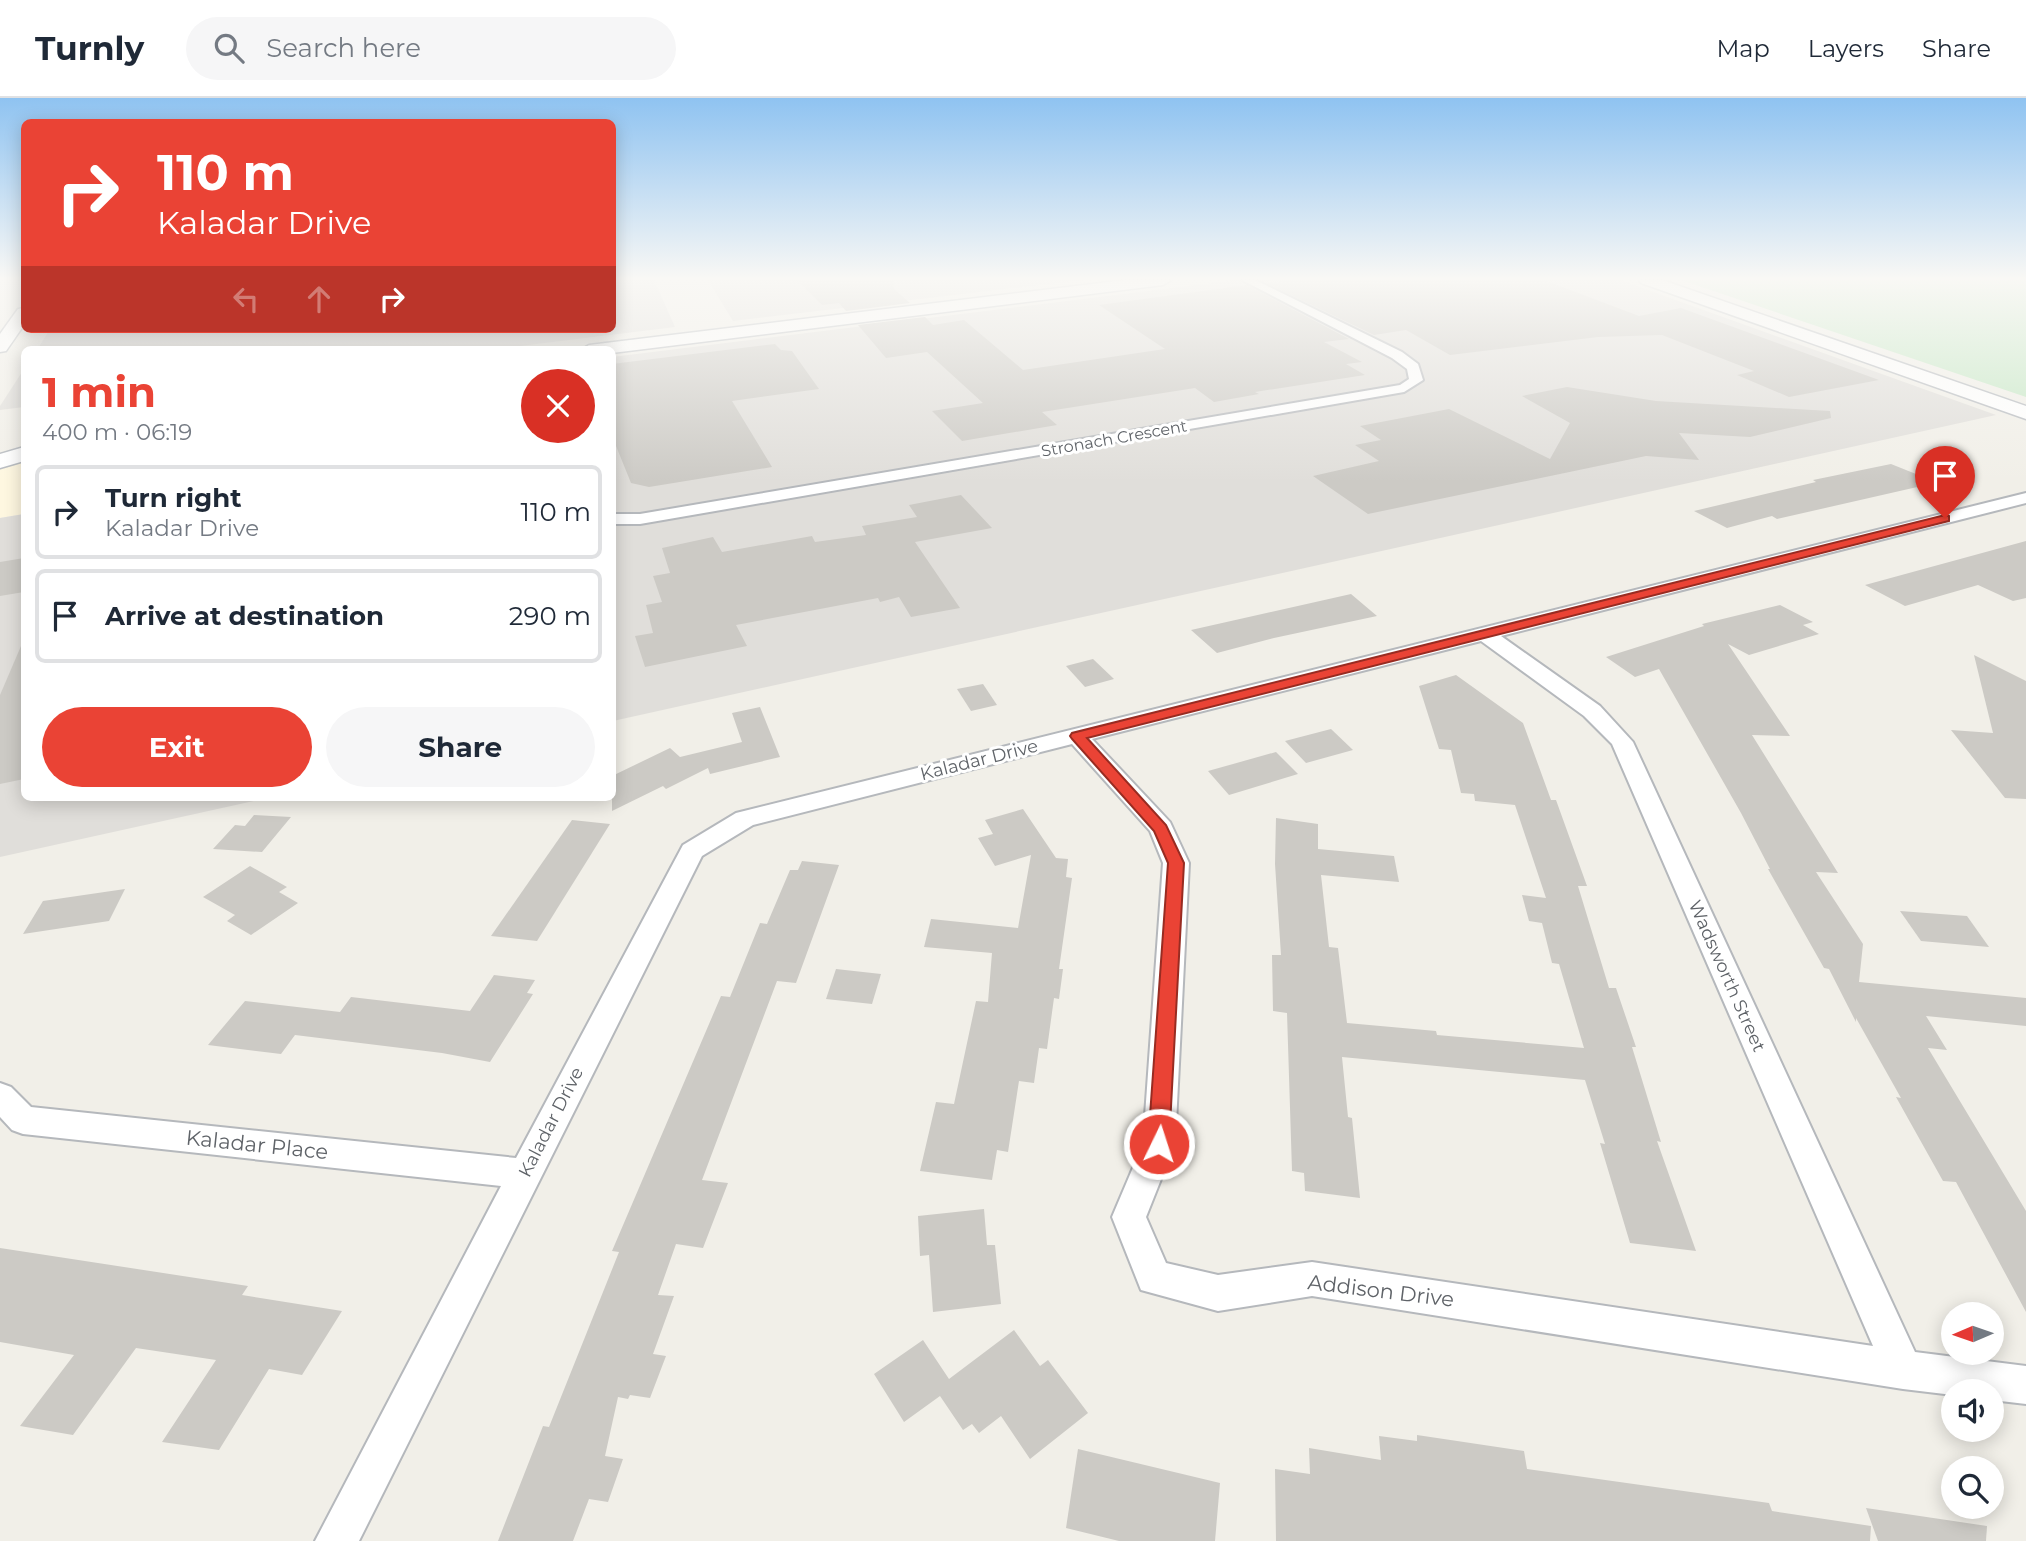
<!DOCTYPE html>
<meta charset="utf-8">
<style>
:root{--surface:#fff;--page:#f6f6f7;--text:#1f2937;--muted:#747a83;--line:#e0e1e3;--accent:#ea4335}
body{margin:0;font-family:Montserrat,sans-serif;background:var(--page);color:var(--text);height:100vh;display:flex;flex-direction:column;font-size:26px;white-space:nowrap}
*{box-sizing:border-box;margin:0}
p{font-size:23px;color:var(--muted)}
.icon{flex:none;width:38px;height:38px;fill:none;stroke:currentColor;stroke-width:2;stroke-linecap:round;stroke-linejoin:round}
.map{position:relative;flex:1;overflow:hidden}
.sheet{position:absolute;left:21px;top:248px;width:595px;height:455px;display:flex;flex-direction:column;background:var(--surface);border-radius:10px;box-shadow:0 4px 18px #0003}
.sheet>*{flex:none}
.banner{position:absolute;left:21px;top:21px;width:595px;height:214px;border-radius:10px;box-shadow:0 4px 18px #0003;background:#ea4335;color:#fff;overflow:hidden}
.needle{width:46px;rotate:268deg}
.tools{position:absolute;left:1941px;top:1204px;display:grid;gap:14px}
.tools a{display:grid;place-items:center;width:63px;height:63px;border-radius:50%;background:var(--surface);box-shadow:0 4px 18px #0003;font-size:35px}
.pin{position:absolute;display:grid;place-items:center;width:60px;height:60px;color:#fff;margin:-72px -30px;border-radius:50% 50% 50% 0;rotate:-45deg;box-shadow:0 0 7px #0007}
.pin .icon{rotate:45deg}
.me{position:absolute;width:77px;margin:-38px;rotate:4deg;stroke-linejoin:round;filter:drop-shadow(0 0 5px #0008)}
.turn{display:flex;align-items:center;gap:24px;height:147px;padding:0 21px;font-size:32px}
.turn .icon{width:91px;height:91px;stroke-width:2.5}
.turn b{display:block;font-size:49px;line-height:60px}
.lanes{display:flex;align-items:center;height:66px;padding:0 21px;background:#0003;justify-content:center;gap:35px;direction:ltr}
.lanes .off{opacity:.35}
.round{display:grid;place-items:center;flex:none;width:74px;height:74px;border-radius:37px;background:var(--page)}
.head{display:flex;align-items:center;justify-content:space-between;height:119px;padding:0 21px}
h1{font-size:42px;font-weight:700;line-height:52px;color:var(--accent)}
.primary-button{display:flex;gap:14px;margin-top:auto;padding:14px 21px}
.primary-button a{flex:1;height:80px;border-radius:42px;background:var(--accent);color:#fff;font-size:28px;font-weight:700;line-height:80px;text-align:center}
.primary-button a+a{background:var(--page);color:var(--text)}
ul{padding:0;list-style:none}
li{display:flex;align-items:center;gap:21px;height:94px;margin:0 14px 10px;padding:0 7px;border:4px solid var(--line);border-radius:10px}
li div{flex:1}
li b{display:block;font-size:26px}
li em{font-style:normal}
header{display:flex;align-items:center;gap:42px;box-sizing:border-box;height:98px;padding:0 35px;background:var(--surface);border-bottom:2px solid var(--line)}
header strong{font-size:33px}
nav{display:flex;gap:38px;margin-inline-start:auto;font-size:24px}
.search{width:490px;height:63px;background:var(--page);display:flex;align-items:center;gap:18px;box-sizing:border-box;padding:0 24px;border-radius:38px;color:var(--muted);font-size:26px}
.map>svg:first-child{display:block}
.commercial{fill:#fef7e0}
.industrial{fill:#e0deda}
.green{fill:#c5e8c5}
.building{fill:#cccac5}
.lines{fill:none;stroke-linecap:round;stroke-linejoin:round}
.street-casing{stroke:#b5b8bc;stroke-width:4}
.secondary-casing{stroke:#b6babf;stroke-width:3}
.street{fill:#fff;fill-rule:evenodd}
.secondary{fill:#fff;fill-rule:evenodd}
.route{fill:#ea4335;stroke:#982c22;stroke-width:2}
.labels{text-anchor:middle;stroke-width:6;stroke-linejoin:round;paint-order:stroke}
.far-street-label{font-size:16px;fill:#5f6368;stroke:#fff}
.street-label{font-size:18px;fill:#5f6368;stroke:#fff}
.near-street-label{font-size:21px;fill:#5f6368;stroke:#fff}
</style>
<header>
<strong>Turnly</strong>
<div class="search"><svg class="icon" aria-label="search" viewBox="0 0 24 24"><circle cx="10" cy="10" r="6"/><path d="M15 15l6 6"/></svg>Search here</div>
<nav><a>Map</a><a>Layers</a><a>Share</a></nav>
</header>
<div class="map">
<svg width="2026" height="1443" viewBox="0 0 2026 1443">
<rect width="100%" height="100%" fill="#f1efe8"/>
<polygon class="commercial" points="24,362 24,416 0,420 0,367"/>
<g class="industrial">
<polygon points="613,182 654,182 675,229 487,252 37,252 50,231 612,231"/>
<polygon points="708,182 1083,182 733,223"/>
<polygon points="1237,182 1620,182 1996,317 613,623 612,259"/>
<polygon points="24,271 24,309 0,312 0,308"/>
<polygon points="24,416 24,700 267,700 0,759 0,420"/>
</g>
<polygon class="green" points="1681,182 2026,182 2026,299"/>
<g class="building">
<polygon points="797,182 893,182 894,191 910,205 846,213 839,205 822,207"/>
<polygon points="1288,182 1544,182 1639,218 1681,210 1879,282 1789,299 1737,277 1754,273 1662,237 1598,239 1450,257 1406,232 1374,237 1266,185"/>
<polygon points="1247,187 1349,241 1324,244 1362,264 1346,266 1365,277 1255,294 1259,296 1214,304 1195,290 1042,314 1057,327 962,343 932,313 983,305 927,254 886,260 858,227 925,219 933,227 964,222 1023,272 1165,251 1099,207"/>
<polygon points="775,246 781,252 792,253 819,291 732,303 772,369 649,389 631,385 612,338 612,266"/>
<polygon points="1567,289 1656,303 1830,313 1831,320 1750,339 1679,335 1699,362 1646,358 1368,416 1313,378 1379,363 1355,347 1381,342 1360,328 1449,311 1550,361 1570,325 1522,298"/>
<polygon points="1891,366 1931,382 1920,384 1926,387 1777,421 1772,418 1727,430 1694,413 1816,384 1813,382"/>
<polygon points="961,397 992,430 915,444 960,510 911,519 899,499 880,504 878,500 736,527 747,548 645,569 635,538 653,535 646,507 662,504 653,478 670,475 662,450 713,439 722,454 812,438 815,444 866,437 862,428 917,419 909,407"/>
<polygon points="2026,443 2026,500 2013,503 1978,487 1905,508 1865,487"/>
<polygon points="24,460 24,494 0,498 0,464"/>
<polygon points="1351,496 1377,518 1274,540 1217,555 1191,532"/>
<polygon points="1780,507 1813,524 1803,527 1819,536 1749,557 1728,546 1790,638 1752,637 1838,775 1816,774 1863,846 1859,884 2026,900 2026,928 1926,918 1947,952 1928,950 2026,1113 2026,1214 1956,1084 1943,1083 1896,999 1901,1000 1856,920 1856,924 1829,871 1824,870 1768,771 1770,771 1741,715 1659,571 1635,579 1606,559 1704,528 1702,526"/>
<polygon points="24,541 24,681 0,686 0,597"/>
<polygon points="1974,557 2026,583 2026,701 2005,700 1951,632 1993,635"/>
<polygon points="1093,561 1114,581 1085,589 1066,568"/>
<polygon points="1456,577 1523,625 1551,702 1556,702 1587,788 1578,788 1609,890 1616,890 1636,949 1632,949 1661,1044 1657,1043 1696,1153 1630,1145 1600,1045 1605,1046 1585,982 1342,959 1348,1019 1352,1020 1360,1100 1305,1093 1304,1075 1292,1073 1287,915 1273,913 1272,857 1281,857 1275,766 1276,720 1318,726 1318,751 1394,758 1399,784 1321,777 1329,849 1338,850 1347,925 1436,933 1437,937 1584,950 1559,866 1552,865 1542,825 1529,823 1522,797 1546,800 1515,707 1475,703 1474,696 1461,695 1451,652 1439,651 1419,588"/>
<polygon points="983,586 997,607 971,613 957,591"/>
<polygon points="760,609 780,659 710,676 708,670 666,691 663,688 612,713 612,678 670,650 680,659 742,644 732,615"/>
<polygon points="1331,631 1353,652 1306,665 1285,643"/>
<polygon points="1276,654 1298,676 1229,697 1208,673"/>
<polygon points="1023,711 1056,760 1068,761 1066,779 1072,780 1059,871 1063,871 1059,901 1054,900 1047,951 1039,950 1034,985 1019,983 1008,1054 997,1052 992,1082 920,1073 936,1004 954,1006 976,903 988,904 992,855 924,849 931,821 1018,830 1031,757 995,768 978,740 993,736 985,722"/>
<polygon points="254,717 291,719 262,754 213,751 235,727 245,728"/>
<polygon points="572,722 610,726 537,843 491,838"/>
<polygon points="802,763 839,767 796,885 777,883 702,1082 728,1085 703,1150 676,1146 658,1197 674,1198 653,1256 666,1258 650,1300 630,1297 628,1301 618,1299 605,1358 623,1361 608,1404 589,1401 573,1443 498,1443 543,1328 549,1329 619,1154 612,1153 721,898 730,899 760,825 767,826 790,772 798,772"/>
<polygon points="250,768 287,789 279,794 298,805 251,837 227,823 235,817 203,799"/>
<polygon points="125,791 109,823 23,836 43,803"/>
<polygon points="1900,813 1967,818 1989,849 1921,843"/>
<polygon points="836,871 881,876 872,906 826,901"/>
<polygon points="494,877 535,882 527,895 533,896 490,964 442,955 295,937 281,956 208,947 245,903 340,914 351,899 470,913"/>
<polygon points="984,1111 987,1147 995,1147 1001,1206 933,1214 929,1157 920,1158 918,1118"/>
<polygon points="0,1150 248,1188 242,1197 342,1213 302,1277 269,1271 219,1352 162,1344 216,1262 136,1250 73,1337 20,1328 74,1257 0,1244"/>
<polygon points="1014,1232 1040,1268 1048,1262 1088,1315 1030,1361 1001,1318 979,1335 972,1326 963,1332 940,1298 904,1324 874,1276 923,1242 949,1281"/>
<polygon points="1417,1337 1524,1353 1527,1371 1769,1405 1772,1413 1871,1428 1870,1443 1276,1443 1275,1371 1310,1376 1309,1350 1381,1362 1379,1338 1417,1343"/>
<polygon points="1078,1351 1220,1385 1215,1443 1119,1443 1066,1430"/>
<polygon points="1866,1410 1987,1428 1986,1443 1878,1443"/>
</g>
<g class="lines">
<defs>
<g id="street">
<polygon points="1242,182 1255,182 1402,254 1418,266 1423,282 1404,294 640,426 612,426 612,416 640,416 1400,287 1409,281 1407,271 1392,260"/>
<path d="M 2026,395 L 2026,405 L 1501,538 L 1600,608 L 1633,644 L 1915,1254 L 2026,1268 L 2026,1306 L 1992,1302 L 1992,1293 L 1953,1293 L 1953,1297 L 1903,1291 L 1312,1198 L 1218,1213 L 1141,1192 L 1112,1119 L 1143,1046 L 1163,765 L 1150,733 L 1072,646 L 753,727 L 702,758 L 359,1443 L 315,1443 L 501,1088 L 23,1036 L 12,1032 L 0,1019 L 0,985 L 11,989 L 31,1009 L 516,1060 L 683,747 L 736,715 ZM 1481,543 L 1584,618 L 1612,646 L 1873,1248 L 1312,1164 L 1218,1177 L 1166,1165 L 1146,1119 L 1175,1046 L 1189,765 L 1170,724 L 1092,641 Z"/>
</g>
<g id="secondary">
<polygon points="1125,182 1171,182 1163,187 612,255 612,252 580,252 589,247"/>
<polygon points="1639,182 1662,182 2026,308 2026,321 1641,185"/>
<polygon points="24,210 24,227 6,253 0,254 0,236 18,211"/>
<polygon points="24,349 24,363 0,370 0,356"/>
</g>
</defs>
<use href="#street" class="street-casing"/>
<use href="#secondary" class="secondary-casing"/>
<use href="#street" class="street"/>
<use href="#secondary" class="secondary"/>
</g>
<linearGradient id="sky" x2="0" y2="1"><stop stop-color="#8fc3f1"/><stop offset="0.47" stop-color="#f9f8f5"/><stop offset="1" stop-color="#f9f8f5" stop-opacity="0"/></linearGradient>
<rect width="2026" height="384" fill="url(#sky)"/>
<polygon class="route" points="1945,417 1949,418 1949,423 1087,640 1166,727 1184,765 1169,1046 1166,1053 1159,1056 1151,1053 1148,1046 1168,765 1154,733 1072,641 1070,638 1072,635"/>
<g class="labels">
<g class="far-street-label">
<text transform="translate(1114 340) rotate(-10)" y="6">Stronach Crescent</text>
</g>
<g class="street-label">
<text transform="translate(979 662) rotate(-14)" y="6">Kaladar Drive</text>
<text transform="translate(1727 878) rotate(66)" y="6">Wadsworth Street</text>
<text transform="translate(551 1024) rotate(-63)" y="6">Kaladar Drive</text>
</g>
<g class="near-street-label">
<text transform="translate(257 1047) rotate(6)" y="7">Kaladar Place</text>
<text transform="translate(1381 1193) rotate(7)" y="7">Addison Drive</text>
</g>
</g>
</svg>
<div class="tools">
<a><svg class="needle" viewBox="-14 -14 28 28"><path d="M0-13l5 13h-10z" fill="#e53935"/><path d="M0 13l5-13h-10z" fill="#747a83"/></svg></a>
<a><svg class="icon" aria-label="sound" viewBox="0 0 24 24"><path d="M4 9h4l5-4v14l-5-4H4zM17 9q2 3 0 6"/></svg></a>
<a><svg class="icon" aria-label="search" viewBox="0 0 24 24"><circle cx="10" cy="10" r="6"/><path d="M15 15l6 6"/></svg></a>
</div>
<div class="pin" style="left:1945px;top:420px;background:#d93025"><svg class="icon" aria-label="arrive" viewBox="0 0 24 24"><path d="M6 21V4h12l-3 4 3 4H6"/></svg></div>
<svg class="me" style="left:1159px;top:1046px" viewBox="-20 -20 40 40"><circle r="17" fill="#ea4335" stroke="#fff" stroke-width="3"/><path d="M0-11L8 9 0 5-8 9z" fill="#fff"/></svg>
<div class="banner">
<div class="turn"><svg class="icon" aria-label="right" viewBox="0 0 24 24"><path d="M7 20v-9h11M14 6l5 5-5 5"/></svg><div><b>110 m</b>Kaladar Drive</div></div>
<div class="lanes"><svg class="icon off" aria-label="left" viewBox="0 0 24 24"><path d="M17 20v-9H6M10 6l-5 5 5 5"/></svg><svg class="icon off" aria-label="ahead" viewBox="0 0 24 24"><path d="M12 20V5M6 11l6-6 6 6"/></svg><svg class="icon" aria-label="right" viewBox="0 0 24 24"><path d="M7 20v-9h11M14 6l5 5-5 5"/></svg></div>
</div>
<section class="sheet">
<div class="head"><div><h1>1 min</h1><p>400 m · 06:19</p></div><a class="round" style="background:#d93025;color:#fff"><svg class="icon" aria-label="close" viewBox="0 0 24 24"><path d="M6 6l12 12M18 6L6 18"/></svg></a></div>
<ul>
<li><svg class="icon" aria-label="right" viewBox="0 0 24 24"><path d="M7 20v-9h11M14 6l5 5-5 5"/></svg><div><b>Turn right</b><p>Kaladar Drive</p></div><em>110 m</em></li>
<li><svg class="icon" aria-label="arrive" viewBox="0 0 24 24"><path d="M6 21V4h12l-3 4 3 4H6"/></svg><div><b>Arrive at destination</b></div><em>290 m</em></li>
</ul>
<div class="primary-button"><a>Exit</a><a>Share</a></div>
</section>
</div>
